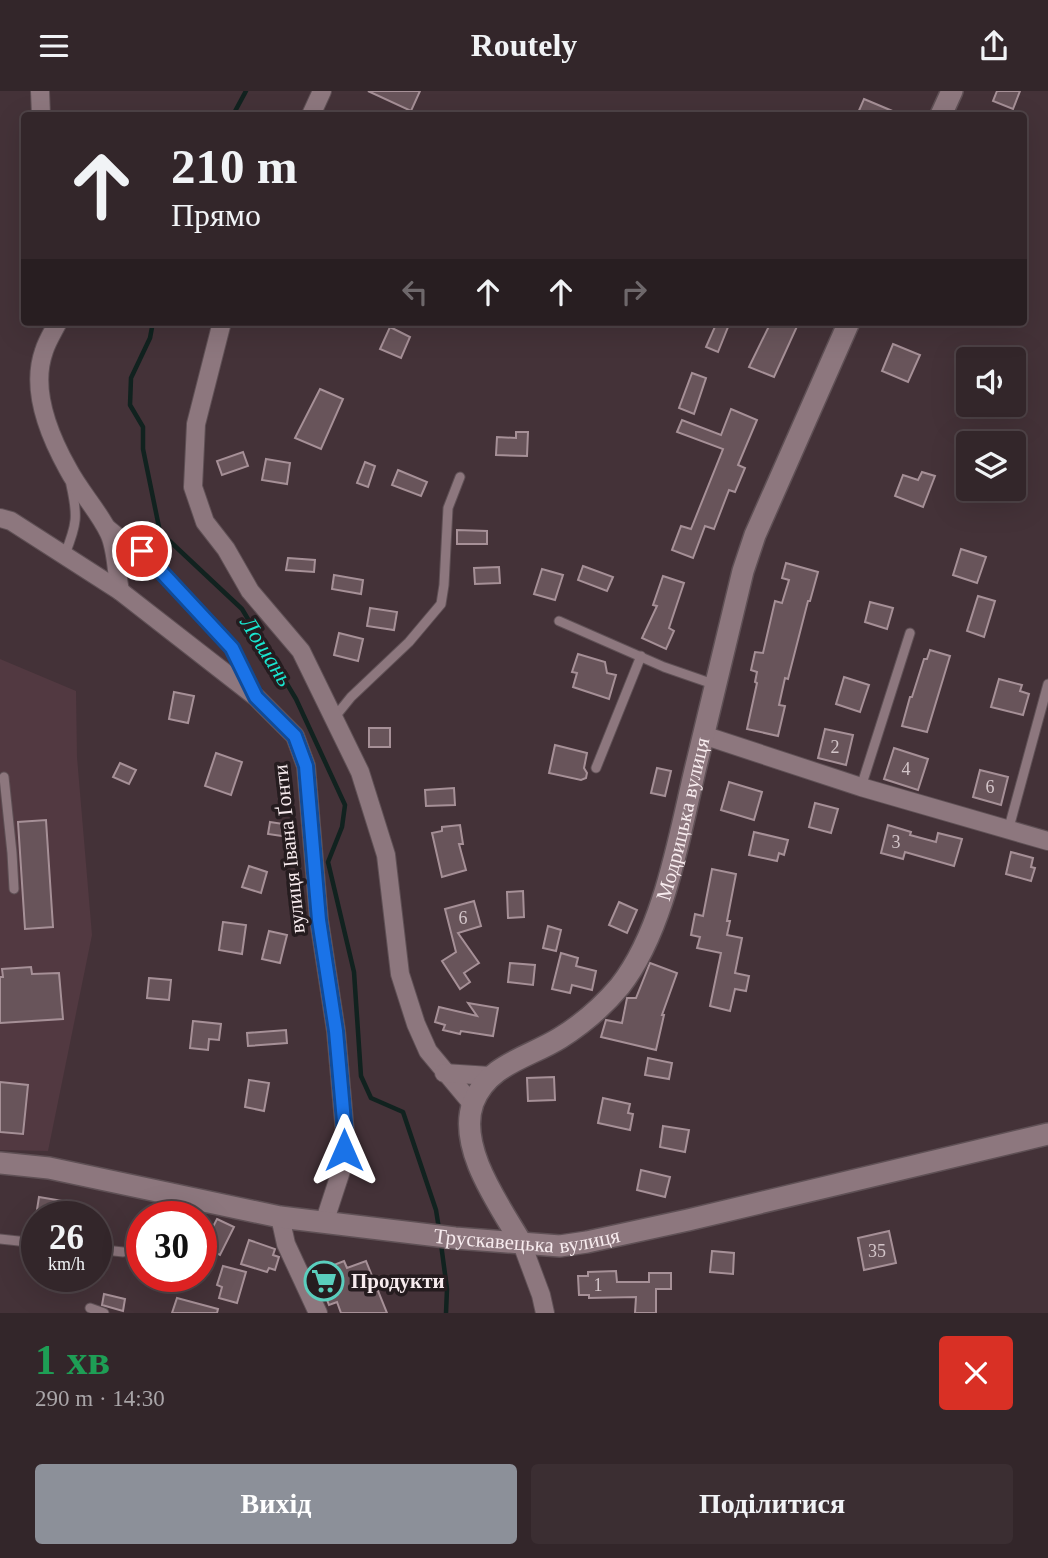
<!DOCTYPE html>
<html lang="uk">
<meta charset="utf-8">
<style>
:root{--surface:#33262a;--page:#3b2e32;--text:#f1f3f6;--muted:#a9a5a8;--line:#4e4347;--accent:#8c9099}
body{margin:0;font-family:Georgia,serif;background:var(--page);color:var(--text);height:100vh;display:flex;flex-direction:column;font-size:26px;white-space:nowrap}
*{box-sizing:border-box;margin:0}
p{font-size:23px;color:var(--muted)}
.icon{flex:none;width:38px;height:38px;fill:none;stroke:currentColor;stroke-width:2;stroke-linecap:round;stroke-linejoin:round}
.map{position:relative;height:1222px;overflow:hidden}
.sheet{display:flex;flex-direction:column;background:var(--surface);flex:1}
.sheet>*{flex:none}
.hud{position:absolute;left:21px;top:21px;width:1006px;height:214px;border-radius:7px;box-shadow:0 7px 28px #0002,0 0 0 2px var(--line);background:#33262a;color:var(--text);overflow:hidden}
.controls{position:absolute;left:956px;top:256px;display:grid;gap:14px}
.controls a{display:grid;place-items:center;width:70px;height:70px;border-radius:7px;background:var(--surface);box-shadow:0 7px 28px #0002,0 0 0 2px var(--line);font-size:35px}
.speed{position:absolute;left:21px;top:1110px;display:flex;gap:14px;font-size:35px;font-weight:700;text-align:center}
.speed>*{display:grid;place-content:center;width:91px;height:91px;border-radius:50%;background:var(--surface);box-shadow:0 7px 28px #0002,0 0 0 2px var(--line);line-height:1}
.speed small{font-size:18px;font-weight:400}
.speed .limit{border:10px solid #d22;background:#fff;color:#111}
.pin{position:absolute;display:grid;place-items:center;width:60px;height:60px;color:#fff;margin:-30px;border:4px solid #fff;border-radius:50%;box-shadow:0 2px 7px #0007}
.me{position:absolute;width:77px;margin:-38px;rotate:0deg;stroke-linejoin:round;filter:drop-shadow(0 0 5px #0008)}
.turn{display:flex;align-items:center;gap:24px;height:147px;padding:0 35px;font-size:32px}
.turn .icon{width:91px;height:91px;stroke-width:2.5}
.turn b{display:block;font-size:49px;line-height:60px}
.lanes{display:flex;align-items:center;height:66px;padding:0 35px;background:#0003;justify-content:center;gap:35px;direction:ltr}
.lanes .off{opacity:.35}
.round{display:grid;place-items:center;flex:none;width:74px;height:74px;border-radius:7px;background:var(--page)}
.head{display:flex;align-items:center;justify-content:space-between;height:119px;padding:0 35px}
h1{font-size:42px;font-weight:600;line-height:52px;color:#1e9e55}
.button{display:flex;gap:14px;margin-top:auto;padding:14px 35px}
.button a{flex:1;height:80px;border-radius:7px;background:var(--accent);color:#fff;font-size:28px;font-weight:600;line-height:80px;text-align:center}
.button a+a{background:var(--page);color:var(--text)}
header{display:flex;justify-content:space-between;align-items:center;height:91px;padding:0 35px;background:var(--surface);font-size:32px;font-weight:600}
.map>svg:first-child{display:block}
.built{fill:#523941}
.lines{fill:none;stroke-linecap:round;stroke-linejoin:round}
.stream{stroke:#11221f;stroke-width:4.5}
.building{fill:#68545a;stroke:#a69097;stroke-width:2}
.lane-casing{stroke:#5f5055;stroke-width:11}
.street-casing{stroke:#5f5055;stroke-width:20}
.secondary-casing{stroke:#5f5055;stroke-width:24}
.lane{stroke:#8d777e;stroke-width:9}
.street{stroke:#8d777e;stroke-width:18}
.secondary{stroke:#8d777e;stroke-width:21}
.route-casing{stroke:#114b97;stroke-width:18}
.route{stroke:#1a73e8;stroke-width:12}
.labels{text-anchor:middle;stroke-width:7;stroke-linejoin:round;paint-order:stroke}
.number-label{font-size:18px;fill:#d3c5c9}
.street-label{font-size:21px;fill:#f7ebee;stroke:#251c1f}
.poi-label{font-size:21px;font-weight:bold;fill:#f7ebee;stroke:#251c1f;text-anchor:start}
.water-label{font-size:23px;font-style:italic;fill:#19e6d0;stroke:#251c1f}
</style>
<header><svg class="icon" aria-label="menu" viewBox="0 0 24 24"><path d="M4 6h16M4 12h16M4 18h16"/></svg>Routely<svg class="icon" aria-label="share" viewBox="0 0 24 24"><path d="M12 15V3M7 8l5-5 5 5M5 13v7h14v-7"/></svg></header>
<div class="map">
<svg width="1048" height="1222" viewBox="0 0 1048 1222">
<rect width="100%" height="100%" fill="#443238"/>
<polygon class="built" points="0,568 76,600 77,666 92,844 48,1060 0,1059"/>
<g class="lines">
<g class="stream">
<polyline points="233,24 246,0"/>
<polyline points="153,231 150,247 131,287 130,314 143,336 143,358 160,441 242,518 296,608 345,714 342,736 328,771 354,881 361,985 371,1007 403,1021 436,1119 439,1138"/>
<polyline points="441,1153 447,1198 446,1222"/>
</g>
</g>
<g class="building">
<polygon points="368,0 420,0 411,20"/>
<polygon points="997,0 1020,0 1013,18 993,10"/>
<polygon points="864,8 902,24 857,24"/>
<polygon points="717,231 728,236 718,261 706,256"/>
<polygon points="771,231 799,231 774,286 749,276"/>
<polygon points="390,236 410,246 401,267 380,258"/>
<polygon points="893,253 920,264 908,291 882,280"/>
<polygon points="692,282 706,287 694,323 679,317"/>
<polygon points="320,298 343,308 321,358 295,347"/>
<polygon points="731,318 757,329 738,374 745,377 735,401 729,399 714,438 705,435 693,467 672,459 681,435 691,438 723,358 677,341 682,329 721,344"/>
<polygon points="516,341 528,341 527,365 496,364 497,346 516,347"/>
<polygon points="243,361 248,375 222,384 217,370"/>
<polygon points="266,368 290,372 287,393 262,389"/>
<polygon points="365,371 375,375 368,396 357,392"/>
<polygon points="398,379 427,391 421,405 392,394"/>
<polygon points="922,381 935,385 923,416 895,405 903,384 918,389"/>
<polygon points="457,439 487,440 487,453 457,453"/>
<polygon points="961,458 986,466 977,492 953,484"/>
<polygon points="288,467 315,469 314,481 286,479"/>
<polygon points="786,472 818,481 810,510 808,510 788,588 785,587 779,614 785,615 778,645 747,638 757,592 755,591 757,581 751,579 755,561 763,562 775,510 782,512 789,489 782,487"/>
<polygon points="583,475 613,486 607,500 578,489"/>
<polygon points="499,476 500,492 475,493 474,477"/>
<polygon points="542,478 563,484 555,509 534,503"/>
<polygon points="334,484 363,489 361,503 332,498"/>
<polygon points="663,485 684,492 669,537 674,540 666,558 642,547 657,515 653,514"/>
<polygon points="978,505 995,510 984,546 967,540"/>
<polygon points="870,511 893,517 887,538 865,531"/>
<polygon points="370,517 397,521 394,539 367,535"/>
<polygon points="339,542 363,548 358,570 334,564"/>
<polygon points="930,559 950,565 927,641 902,635 910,606 912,606 924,568 927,568"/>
<polygon points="578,563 605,571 607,582 616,584 609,608 573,596 577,582 572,581"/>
<polygon points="844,586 869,594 860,621 836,613"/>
<polygon points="999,588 1022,594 1020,600 1029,603 1023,624 991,616"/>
<polygon points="174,601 194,605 188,632 169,628"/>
<rect x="369" y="637" width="21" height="19"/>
<polygon points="825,638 853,644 846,674 818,667"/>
<polygon points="555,654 587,662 584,677 587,682 586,687 581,689 549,682"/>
<polygon points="894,657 928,668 918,699 884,688"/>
<polygon points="216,662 242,671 231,704 205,695"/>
<polygon points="120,672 136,679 129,693 113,686"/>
<polygon points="657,677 671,680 665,705 651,702"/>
<polygon points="980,679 1008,686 1001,714 973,706"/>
<polygon points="729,691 762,701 754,729 721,719"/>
<polygon points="454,697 455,714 426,715 425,699"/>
<polygon points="815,712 838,718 831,742 809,736"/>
<polygon points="46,729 53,836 25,838 18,731"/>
<polygon points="270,731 290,734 289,746 268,743"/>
<polygon points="460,734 463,753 459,753 466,779 442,786 432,742 442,740 442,736"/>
<polygon points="888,734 911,741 910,744 936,751 938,742 962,748 954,775 905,761 903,768 881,762"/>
<polygon points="754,741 788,749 784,764 779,762 777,770 749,764"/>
<polygon points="1011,761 1033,767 1031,776 1035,777 1031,790 1006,783"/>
<polygon points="249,775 267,781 261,802 242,796"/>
<polygon points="712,778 736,783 727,830 730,830 727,844 742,847 735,882 749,885 746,900 735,898 730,920 710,915 721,862 697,857 700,846 691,844 695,823 703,825"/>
<polygon points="523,800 524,826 508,827 507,801"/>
<polygon points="474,810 481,835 458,842 479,872 464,882 470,891 460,898 442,870 456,861 445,818"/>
<polygon points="619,811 637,819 627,842 609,834"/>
<polygon points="223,831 246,834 242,863 219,859"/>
<polygon points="548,835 561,839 556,860 543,857"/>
<polygon points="269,840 287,844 280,872 262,868"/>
<polygon points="561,862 578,867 576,875 596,880 592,899 572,894 570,902 552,898"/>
<polygon points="510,872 535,874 533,894 508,891"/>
<polygon points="650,872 677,882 662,924 664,924 656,959 601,946 606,929 622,932 627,907 636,907"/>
<polygon points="31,876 32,883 59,882 63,928 0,932 0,886 3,886 2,878"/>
<polygon points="149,887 171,889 169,909 147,907"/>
<polygon points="468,912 498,917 493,945 461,940 460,943 443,939 445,934 435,931 439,916 477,925"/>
<polygon points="193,930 221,933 219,949 209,948 208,959 190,957"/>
<polygon points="286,939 287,952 248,955 247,942"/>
<polygon points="648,967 672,972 669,988 645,984"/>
<polygon points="554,986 555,1009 528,1010 527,987"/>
<polygon points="249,989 269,992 264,1020 245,1016"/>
<polygon points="0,991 28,994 23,1043 0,1041"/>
<polygon points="603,1007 630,1013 628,1022 633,1023 630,1039 598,1032"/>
<polygon points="663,1035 689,1039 685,1061 660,1056"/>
<polygon points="641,1079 670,1086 665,1106 637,1099"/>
<polygon points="39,1106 63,1110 60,1125 36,1125"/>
<polygon points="217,1128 234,1136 220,1164 203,1155"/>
<polygon points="889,1140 896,1172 864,1179 858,1147"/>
<polygon points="249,1149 275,1158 273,1164 279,1166 275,1179 269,1177 267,1181 241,1173"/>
<polygon points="712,1160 734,1162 733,1183 710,1181"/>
<polygon points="344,1170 347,1177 366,1170 387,1222 341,1222 337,1211 329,1214 319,1188 329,1184 326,1177"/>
<polygon points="223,1175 246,1181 237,1212 219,1207 222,1196 217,1194"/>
<polygon points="616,1180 617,1191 649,1191 649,1182 671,1182 671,1198 656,1198 656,1222 635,1222 636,1206 589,1207 589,1204 579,1204 578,1185 588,1185 588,1181"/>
<polygon points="104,1203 125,1208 123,1220 102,1214"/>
<polygon points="177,1207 218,1218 217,1222 172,1222"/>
</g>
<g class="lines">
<defs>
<g id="lane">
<polyline points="109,433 142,460 231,557 252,598"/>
<path d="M 65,463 C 77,433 78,425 71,394"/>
<polyline points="559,530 664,576 716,594"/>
<polyline points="334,627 351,606 409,551 441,513 444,494 448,417 460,386"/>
<polyline points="596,677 641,565"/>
<polyline points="4,686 12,762 14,798"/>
<polyline points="861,696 910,542"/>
<polyline points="1008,740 1048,593"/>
<polyline points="0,1148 37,1152"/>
<polyline points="96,1158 123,1161"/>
<polyline points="90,1217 104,1222"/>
</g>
<g id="street">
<polyline points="40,0 41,24"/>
<polyline points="311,24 322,0"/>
<path d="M 58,231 C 53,241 47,250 44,260 C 30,299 49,344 68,378 C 80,401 98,419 109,442 C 117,459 116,481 120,500"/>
<polyline points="222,231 196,333 193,396 205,431 226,458 250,500 301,560 360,681 386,764 400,883 416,933 428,960 473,1014"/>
<polyline points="0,427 11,430 120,500 256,606 295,645 306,675 319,829 336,940 345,1042 342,1077 324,1132"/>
<polyline points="703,644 861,696 1048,750"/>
<polyline points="444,982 490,985"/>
<polyline points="280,1126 286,1153 318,1222"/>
<polyline points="522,1153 541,1204 545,1222"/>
</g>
<g id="secondary">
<polyline points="941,24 952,0"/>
<path id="s1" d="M 0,1072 L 49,1077 L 280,1126 L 455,1147 L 560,1155 L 587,1151 L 688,1129 L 1048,1043"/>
<path id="s2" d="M 522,1153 C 500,1115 457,1057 473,1012 C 488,973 528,967 560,947 C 581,934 604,914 620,895 C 665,838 680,740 697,671 C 712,607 728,544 743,480 L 755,444 L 849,231"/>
</g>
</defs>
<use href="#lane" class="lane-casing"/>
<use href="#street" class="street-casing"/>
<use href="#secondary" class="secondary-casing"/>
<use href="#lane" class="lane"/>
<use href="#street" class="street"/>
<use href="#secondary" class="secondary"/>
</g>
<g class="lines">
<defs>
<polyline id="route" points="142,460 232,557 256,606 295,645 306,675 319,829 336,940 345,1042 344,1059"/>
</defs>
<use href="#route" class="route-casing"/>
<use href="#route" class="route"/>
</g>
<defs>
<symbol id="supermarket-ring" viewBox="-11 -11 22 22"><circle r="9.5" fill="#251c1f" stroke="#5acebd" stroke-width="1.5"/><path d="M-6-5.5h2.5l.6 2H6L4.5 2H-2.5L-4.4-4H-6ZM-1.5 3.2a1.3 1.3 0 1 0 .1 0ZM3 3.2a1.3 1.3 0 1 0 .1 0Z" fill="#5acebd"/></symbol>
</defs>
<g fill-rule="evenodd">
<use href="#supermarket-ring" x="302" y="1168" width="44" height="44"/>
</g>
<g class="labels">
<g class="number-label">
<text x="835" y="662">2</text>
<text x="906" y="684">4</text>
<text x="990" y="702">6</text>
<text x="896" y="757">3</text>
<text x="463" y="833">6</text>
<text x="877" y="1166">35</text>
<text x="598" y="1200">1</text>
</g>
<g class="street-label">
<text dy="7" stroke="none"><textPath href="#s2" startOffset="525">Модрицька вулиця</textPath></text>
<text transform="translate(289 758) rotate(-96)" y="7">вулиця Івана Ґонти</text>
<text dy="7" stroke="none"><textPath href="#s1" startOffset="534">Трускавецька вулиця</textPath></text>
</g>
<g class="poi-label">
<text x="351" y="1197">Продукти</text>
</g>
<g class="water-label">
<text transform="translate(267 560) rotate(58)" y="8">Лошань</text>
</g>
</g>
</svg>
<div class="controls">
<a><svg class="icon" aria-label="sound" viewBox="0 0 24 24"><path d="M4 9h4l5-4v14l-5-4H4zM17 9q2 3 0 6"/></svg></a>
<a><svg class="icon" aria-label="layers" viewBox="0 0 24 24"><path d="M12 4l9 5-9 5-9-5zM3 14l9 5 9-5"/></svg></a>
</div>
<div class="speed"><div>26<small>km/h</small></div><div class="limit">30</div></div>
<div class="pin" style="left:142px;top:460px;background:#d93025"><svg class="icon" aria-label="arrive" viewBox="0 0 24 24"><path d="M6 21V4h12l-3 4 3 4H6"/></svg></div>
<svg class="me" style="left:344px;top:1059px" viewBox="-20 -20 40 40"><path d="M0-17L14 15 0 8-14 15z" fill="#1a73e8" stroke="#fff" stroke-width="4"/></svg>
<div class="hud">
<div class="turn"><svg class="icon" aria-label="ahead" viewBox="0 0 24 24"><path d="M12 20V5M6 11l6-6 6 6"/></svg><div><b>210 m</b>Прямо</div></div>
<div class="lanes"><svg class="icon off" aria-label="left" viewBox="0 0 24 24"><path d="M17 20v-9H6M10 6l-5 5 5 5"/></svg><svg class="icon" aria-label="ahead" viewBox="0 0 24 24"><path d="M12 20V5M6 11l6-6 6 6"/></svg><svg class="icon" aria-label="ahead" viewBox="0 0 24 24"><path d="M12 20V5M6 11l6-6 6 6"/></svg><svg class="icon off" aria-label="right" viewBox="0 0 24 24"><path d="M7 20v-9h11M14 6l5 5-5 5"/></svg></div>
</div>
</div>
<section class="sheet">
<div class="head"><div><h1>1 хв</h1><p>290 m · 14:30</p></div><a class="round" style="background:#d93025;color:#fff"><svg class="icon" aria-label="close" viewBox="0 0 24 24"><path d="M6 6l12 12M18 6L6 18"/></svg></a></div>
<div class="button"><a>Вихід</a><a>Поділитися</a></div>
</section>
